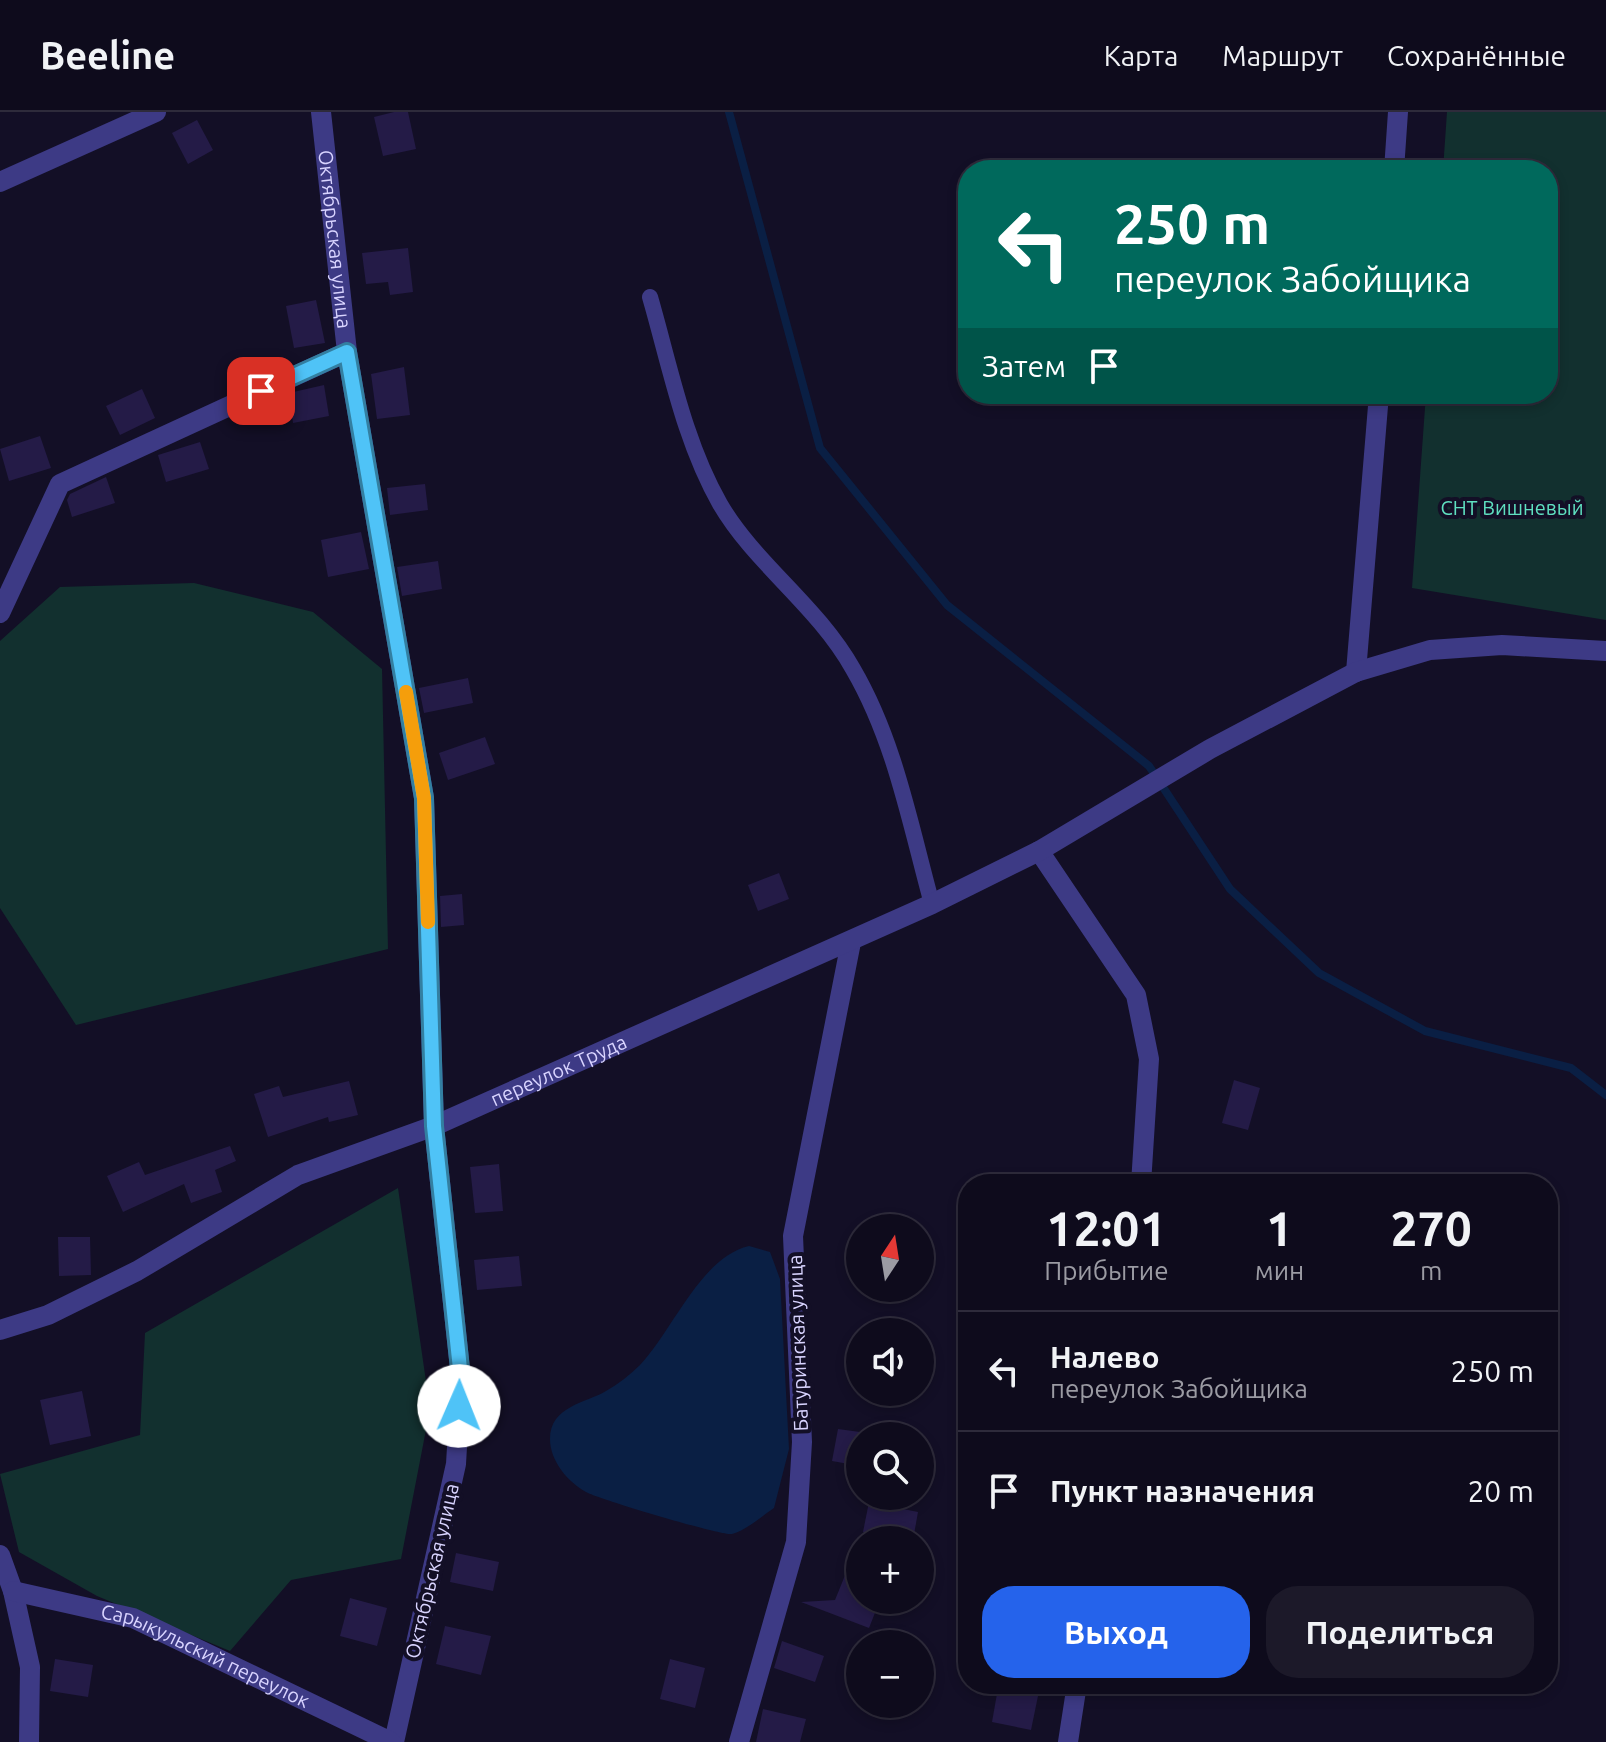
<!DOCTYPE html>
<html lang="ru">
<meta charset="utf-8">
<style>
:root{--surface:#0e0b1c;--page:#1c1929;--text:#f1f3f6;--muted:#9b9ba3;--line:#2e2b3b;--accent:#2563eb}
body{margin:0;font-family:Ubuntu,sans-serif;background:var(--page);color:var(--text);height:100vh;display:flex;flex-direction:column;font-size:30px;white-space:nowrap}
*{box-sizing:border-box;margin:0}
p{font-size:26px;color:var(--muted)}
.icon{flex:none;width:44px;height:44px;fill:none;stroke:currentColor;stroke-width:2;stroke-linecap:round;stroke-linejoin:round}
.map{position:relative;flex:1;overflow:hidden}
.details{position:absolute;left:958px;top:1062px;width:600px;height:520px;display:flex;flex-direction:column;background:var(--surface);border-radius:32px;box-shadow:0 4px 12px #0003,0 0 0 2px var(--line)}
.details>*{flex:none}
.hud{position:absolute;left:958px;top:48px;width:600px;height:244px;border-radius:32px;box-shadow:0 4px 12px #0003,0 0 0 2px var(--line);background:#00695c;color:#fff;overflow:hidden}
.needle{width:52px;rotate:12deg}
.controls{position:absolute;left:846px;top:1102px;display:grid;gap:16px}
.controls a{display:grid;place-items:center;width:88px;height:88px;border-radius:50%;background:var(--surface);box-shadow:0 4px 12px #0003,0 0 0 2px var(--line);font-size:40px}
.pin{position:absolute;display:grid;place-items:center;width:68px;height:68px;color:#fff;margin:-34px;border-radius:16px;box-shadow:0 4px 12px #0006}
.me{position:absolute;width:88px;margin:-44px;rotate:1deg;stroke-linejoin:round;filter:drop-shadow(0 0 6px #0008)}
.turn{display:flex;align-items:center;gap:28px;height:168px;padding:0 24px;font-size:36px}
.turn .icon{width:104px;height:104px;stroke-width:2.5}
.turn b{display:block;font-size:56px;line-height:68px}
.then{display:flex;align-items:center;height:76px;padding:0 24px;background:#0003;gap:16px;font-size:30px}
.eta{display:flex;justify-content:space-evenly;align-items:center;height:136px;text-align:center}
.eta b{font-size:48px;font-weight:700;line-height:56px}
.primary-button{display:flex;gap:16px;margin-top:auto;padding:16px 24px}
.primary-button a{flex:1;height:92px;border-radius:32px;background:var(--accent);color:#fff;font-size:32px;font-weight:700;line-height:92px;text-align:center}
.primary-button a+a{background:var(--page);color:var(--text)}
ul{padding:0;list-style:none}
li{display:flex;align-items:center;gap:24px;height:120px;padding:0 24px;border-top:2px solid var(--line)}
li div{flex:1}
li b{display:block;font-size:30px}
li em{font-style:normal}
header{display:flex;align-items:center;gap:48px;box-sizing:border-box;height:112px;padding:0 40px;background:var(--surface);border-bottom:2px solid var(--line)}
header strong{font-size:38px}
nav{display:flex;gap:44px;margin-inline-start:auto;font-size:28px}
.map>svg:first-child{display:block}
.green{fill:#12302f}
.water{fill:#0a1f44}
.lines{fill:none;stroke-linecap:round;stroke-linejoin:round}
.stream{stroke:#0a1f44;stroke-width:8}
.building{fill:#241b47}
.service{stroke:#3d3a85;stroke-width:16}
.minor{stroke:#3d3a85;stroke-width:20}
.tertiary{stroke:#3d3a85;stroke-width:20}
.route-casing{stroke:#337fa1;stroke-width:20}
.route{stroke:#4fc3f7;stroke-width:14}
.slow{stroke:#f59e0b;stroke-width:14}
.labels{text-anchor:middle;stroke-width:8;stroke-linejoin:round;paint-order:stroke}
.street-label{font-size:20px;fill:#d9d4ff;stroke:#130f26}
.park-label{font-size:20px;fill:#5fe0c0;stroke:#130f26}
</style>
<header>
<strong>Beeline</strong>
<nav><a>Карта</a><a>Маршрут</a><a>Сохранённые</a></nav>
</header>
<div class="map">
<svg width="1606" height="1630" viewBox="0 0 1606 1630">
<rect width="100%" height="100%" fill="#130f26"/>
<g class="green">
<polygon points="1447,0 1606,0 1606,508 1412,476 1426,282 1548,282 1548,58 1443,58"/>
<polygon points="194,471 313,500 382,557 388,837 76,913 0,796 0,529 60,475"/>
<polygon points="398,1076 430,1297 401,1447 291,1468 230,1539 97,1484 19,1440 0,1362 140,1323 145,1221"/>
</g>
<path class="water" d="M 749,1134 L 770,1140 L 780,1167 L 789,1337 L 774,1396 C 762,1404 745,1419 732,1422 C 722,1424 598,1387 586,1380 C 568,1370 550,1349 550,1327 C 550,1294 586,1291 606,1279 C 618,1272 630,1263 640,1253 C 673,1218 701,1145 749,1134 Z"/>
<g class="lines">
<polyline class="stream" points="729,0 820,336 947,493 1149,654 1230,777 1319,861 1425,919 1571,956 1606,983"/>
</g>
<g class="building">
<polygon points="394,0 408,0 416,37 383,44 374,5"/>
<polygon points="197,8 213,38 188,52 172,21"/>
<polygon points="408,136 413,180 390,183 388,170 366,172 362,141"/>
<polygon points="316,188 325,231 294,236 286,194"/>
<polygon points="404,255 410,303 377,307 371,262"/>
<polygon points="324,273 329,304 293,311 289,281"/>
<polygon points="142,277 155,306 120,323 106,294"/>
<polygon points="40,324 51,356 9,369 0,337"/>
<polygon points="200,330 209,357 166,370 158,343"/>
<polygon points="106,365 115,391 72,405 67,388 70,382"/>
<polygon points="425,372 428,398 390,403 387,376"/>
<polygon points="361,420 369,457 328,465 321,428"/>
<polygon points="438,449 442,477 402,484 397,455"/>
<polygon points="468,566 473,591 424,601 419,576"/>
<polygon points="485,625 495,652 448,668 439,641"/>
<polygon points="779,761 789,787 758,799 748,773"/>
<polygon points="462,782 464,813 441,815 440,784"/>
<polygon points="1234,968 1260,976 1248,1018 1222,1011"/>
<polygon points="349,969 358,1003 329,1010 328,1005 268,1025 254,982 279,974 283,985"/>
<polygon points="230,1034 236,1049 215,1058 222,1080 191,1091 184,1072 123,1100 107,1064 139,1050 145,1063"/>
<polygon points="499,1052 503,1099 475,1101 470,1055"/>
<polygon points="58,1125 90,1125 91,1163 59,1164"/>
<polygon points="519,1144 522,1174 477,1178 474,1148"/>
<polygon points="82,1279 91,1324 50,1333 40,1288"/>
<polygon points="838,1317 860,1320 860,1354 832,1349"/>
<polygon points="869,1390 918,1400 913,1428 863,1420"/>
<polygon points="859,1429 860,1488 880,1488 869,1516 801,1490 835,1488"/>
<polygon points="456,1441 499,1450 493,1479 450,1470"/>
<polygon points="350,1486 387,1496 377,1534 340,1524"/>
<polygon points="445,1514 491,1524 481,1563 436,1552"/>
<polygon points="782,1529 824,1544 815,1570 774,1556"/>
<polygon points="55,1547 93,1553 88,1585 50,1579"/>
<polygon points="670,1547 705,1556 695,1596 660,1587"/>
<polygon points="998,1576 1038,1584 1031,1618 992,1610"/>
<polygon points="763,1597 806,1607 800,1630 756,1630"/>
</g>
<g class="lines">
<path class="service" d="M 650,185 C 670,254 684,329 720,392 C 755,452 817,493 853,557 C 895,629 910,712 932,792"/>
<g class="minor">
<path id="s1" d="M 321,0 L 347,240 L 424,686 L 434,1014 L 461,1266 L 456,1352 L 394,1630"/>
<polyline points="1394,58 1398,0"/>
<polyline points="0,70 156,0"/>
<polyline points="0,501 60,372 347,240"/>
<polyline points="1356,560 1379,282"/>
<polyline points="1039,739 1136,883 1149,947 1141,1072"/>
<polyline points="0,1443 13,1479 30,1555 29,1630"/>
<path id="s2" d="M 13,1479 L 133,1506 L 391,1630"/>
<polyline points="739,1630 796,1430 802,1330 793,1124 851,830"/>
<polyline points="1068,1630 1077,1572"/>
</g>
<path class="tertiary" id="s3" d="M 0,1218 L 48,1203 L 137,1159 L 298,1063 L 434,1014 L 932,792 L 1039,739 L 1210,637 L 1356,560 L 1430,538 L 1502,533 L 1606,539"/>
</g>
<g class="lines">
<defs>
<polyline id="route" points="261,279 347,240 424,686 434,1014 461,1266 459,1294"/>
</defs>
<use href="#route" class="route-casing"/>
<use href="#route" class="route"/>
<polyline class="slow" points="406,580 424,686 428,810"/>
</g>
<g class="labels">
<g class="street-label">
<text dy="7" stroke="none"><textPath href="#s1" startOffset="128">Октябрьская улица</textPath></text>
<text dy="7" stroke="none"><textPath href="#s3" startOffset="618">переулок Труда</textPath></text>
<text transform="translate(798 1231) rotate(-92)" y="7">Батуринская улица</text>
<text transform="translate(432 1459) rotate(-77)" y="7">Октябрьская улица</text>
<text dy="7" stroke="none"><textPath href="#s2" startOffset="204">Сарыкульский переулок</textPath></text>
</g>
<g class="park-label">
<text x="1512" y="403">СНТ Вишневый</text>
</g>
</g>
</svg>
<div class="controls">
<a><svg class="needle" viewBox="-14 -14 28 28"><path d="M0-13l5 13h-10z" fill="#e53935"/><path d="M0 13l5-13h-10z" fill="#9b9ba3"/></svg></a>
<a><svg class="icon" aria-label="sound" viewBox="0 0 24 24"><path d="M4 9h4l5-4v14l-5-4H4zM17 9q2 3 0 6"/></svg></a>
<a><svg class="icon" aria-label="search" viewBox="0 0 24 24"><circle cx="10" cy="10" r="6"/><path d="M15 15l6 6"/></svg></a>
<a>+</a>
<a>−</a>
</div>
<div class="pin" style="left:261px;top:279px;background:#d93025"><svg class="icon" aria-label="arrive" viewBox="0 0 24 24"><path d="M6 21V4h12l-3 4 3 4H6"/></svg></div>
<svg class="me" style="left:459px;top:1294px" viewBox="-20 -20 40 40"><circle r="19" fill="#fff"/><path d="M0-13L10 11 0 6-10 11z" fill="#4fc3f7"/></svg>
<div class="hud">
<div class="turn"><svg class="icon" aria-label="left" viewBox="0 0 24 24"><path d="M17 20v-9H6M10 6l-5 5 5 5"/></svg><div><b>250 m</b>переулок Забойщика</div></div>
<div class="then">Затем<svg class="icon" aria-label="arrive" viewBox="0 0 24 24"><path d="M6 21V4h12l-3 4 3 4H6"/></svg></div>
</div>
<section class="details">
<div class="eta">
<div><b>12:01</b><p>Прибытие</p></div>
<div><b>1</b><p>мин</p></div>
<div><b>270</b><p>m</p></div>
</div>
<ul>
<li><svg class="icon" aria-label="left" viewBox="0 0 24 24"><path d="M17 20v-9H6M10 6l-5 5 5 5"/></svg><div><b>Налево</b><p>переулок Забойщика</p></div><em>250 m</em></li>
<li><svg class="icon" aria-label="arrive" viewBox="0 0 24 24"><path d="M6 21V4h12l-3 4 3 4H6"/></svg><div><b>Пункт назначения</b></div><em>20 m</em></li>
</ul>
<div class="primary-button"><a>Выход</a><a>Поделиться</a></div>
</section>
</div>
